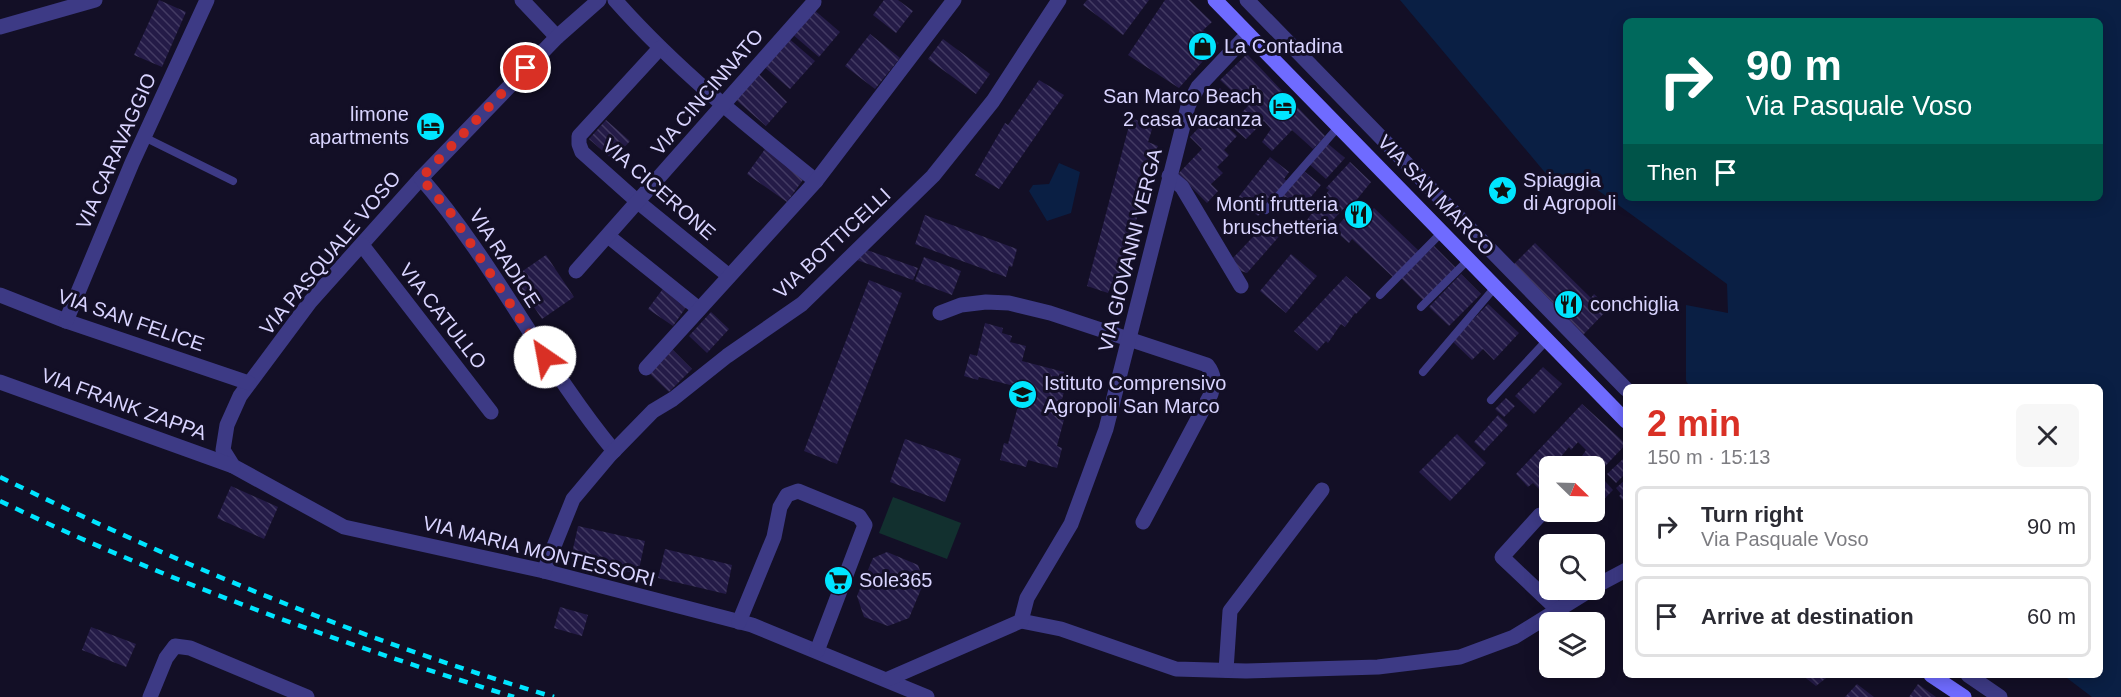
<!DOCTYPE html>
<meta charset="utf-8">
<style>
:root{--surface:#fff;--page:#f7f7f7;--text:#2b2b33;--muted:#7c7c81;--line:#e1e1e2;--accent:#d93025}
body{margin:0;font-family:Helvetica,sans-serif;background:var(--page);color:var(--text);height:100vh;display:flex;flex-direction:column;font-size:22px;white-space:nowrap}
*{box-sizing:border-box;margin:0}
p{font-size:20px;color:var(--muted)}
.icon{flex:none;width:33px;height:33px;fill:none;stroke:currentColor;stroke-width:2;stroke-linecap:round;stroke-linejoin:round}
.map{position:relative;flex:1;overflow:hidden}
.panel{position:absolute;left:1623px;top:384px;width:480px;height:294px;display:flex;flex-direction:column;background:var(--surface);border-radius:9px;box-shadow:0 3px 15px #0003}
.panel>*{flex:none}
.guide{position:absolute;left:1623px;top:18px;width:480px;height:183px;border-radius:9px;box-shadow:0 3px 15px #0003;background:#00695c;color:#fff;overflow:hidden}
.needle{width:39px;rotate:113deg}
.controls{position:absolute;left:1539px;top:456px;display:grid;gap:12px}
.controls a{display:grid;place-items:center;width:66px;height:66px;border-radius:9px;background:var(--surface);box-shadow:0 3px 15px #0003;font-size:30px}
.pin{position:absolute;display:grid;place-items:center;width:51px;height:51px;color:#fff;margin:-26px;border:3px solid #fff;border-radius:50%;box-shadow:0 2px 6px #0007}
.me{position:absolute;width:66px;margin:-33px;rotate:327deg;stroke-linejoin:round;filter:drop-shadow(0 0 4px #0008)}
.turn{display:flex;align-items:center;gap:21px;height:126px;padding:0 24px;font-size:27px}
.turn .icon{width:78px;height:78px;stroke-width:2.5}
.turn b{display:block;font-size:42px;line-height:51px}
.then{display:flex;align-items:center;height:57px;padding:0 24px;background:#0003;gap:12px;font-size:22px}
.round{display:grid;place-items:center;flex:none;width:63px;height:63px;border-radius:9px;background:var(--page)}
.summary{display:flex;align-items:center;justify-content:space-between;height:102px;padding:0 24px}
h1{font-size:36px;font-weight:800;line-height:45px;color:var(--accent)}
ul{padding:0;list-style:none}
li{display:flex;align-items:center;gap:18px;height:81px;margin:0 12px 9px;padding:0 12px;border:3px solid var(--line);border-radius:9px}
li div{flex:1}
li b{display:block;font-size:22px}
li em{font-style:normal}
.map>svg:first-child{display:block}
.pitch{fill:#12302f}
.water{fill:#0a1f44;fill-rule:evenodd}
.building{fill:url(#building-back-hatch)}
.lines{fill:none;stroke-linecap:round;stroke-linejoin:round}
.lane{stroke:#3d3a85;stroke-width:8}
.street{stroke:#3d3a85;stroke-width:15}
.secondary{stroke:#6f6bff;stroke-width:15}
.rail{stroke:#00e5ff;stroke-width:4.5;stroke-dasharray:9 8;stroke-linecap:butt}
.route{stroke:#d93025;stroke-width:10;stroke-dasharray:0 18}
.labels{text-anchor:middle;stroke-width:6;stroke-linejoin:round;paint-order:stroke}
.poi-label{font-size:20px;fill:#d9d4ff;stroke:#130f26;text-anchor:start}
.street-label{font-size:20px;fill:#d9d4ff;stroke:#130f26}
</style>
<div class="map">
<svg width="2121" height="697" viewBox="0 0 2121 697">
<defs>
<pattern id="building-back-hatch" width="6" height="6" patternUnits="userSpaceOnUse" patternTransform="scale(1.5)"><rect width="6" height="6" fill="#241b47"/><path d="M-1 5l2 2M0 0l6 6M5-1l2 2" fill="none" stroke="#433b63"/></pattern>
</defs>
<rect width="100%" height="100%" fill="#130f26"/>
<polygon class="pitch" points="893,497 961,523 947,559 879,533"/>
<g class="water">
<path d="M 1400,0 L 2121,0 L 2121,697 L 2092,697 L 2063,675 L 2100,675 L 2100,387 L 1690,387 L 1686,381 L 1686,305 L 1728,313 L 1727,284 L 1577,175 L 1558,188 ZM 1626,21 L 2100,21 L 2100,198 L 1626,198 Z"/>
<polygon points="1059,163 1080,172 1071,213 1047,221 1029,191 1033,185 1049,184"/>
</g>
<g class="building">
<polygon points="159,0 186,12 162,67 134,55"/>
<polygon points="884,0 898,0 913,11 896,33 873,15"/>
<polygon points="1087,0 1149,0 1123,35 1083,5"/>
<polygon points="1165,0 1189,0 1212,22 1203,30 1219,43 1179,88 1128,55"/>
<polygon points="813,9 840,32 819,57 792,34"/>
<polygon points="870,34 900,58 875,89 845,66"/>
<polygon points="787,37 815,61 790,89 762,65"/>
<polygon points="943,39 990,74 976,94 928,59"/>
<polygon points="1247,54 1325,136 1313,149 1292,130 1272,151 1262,142 1271,129 1264,121 1246,139 1230,125 1248,106 1220,80"/>
<polygon points="758,73 787,102 766,126 735,99"/>
<polygon points="1039,80 1064,95 999,189 975,175 1005,123 1008,125"/>
<polygon points="1220,88 1231,99 1225,105 1214,94"/>
<polygon points="1213,113 1237,136 1224,150 1229,155 1217,167 1223,173 1211,184 1218,191 1207,203 1178,174 1202,149 1190,137"/>
<polygon points="1131,118 1153,126 1148,142 1158,146 1150,164 1154,165 1145,186 1142,200 1144,201 1135,223 1132,245 1125,259 1127,260 1122,273 1125,274 1123,281 1114,278 1108,293 1087,286"/>
<polygon points="606,120 630,141 613,160 589,139"/>
<polygon points="1327,143 1345,158 1326,179 1309,164"/>
<polygon points="765,149 805,177 787,202 747,174"/>
<polygon points="1270,157 1289,172 1284,179 1287,181 1258,216 1237,199"/>
<polygon points="1350,162 1371,182 1350,208 1347,205 1321,233 1307,220 1329,190 1326,188"/>
<polygon points="1304,171 1321,185 1299,211 1281,196"/>
<polygon points="1355,206 1366,217 1374,208 1419,251 1394,278 1352,239 1349,243 1334,230"/>
<polygon points="925,215 1017,249 1012,267 1009,266 1006,277 915,244"/>
<polygon points="1269,220 1283,232 1247,273 1238,270 1232,259"/>
<polygon points="1535,243 1591,298 1594,294 1609,308 1583,335 1513,265"/>
<polygon points="1434,246 1456,268 1423,300 1401,278"/>
<polygon points="864,249 918,268 913,280 854,259"/>
<polygon points="1291,254 1317,276 1286,313 1260,291"/>
<polygon points="546,255 574,297 542,319 514,277"/>
<polygon points="924,257 961,271 952,295 915,281"/>
<polygon points="1461,274 1481,294 1449,326 1429,307"/>
<polygon points="1346,276 1371,298 1356,314 1355,313 1345,327 1341,324 1328,343 1326,341 1317,351 1294,331"/>
<polygon points="869,280 902,293 837,464 804,451"/>
<polygon points="665,286 689,303 673,326 648,309"/>
<polygon points="1488,304 1519,333 1494,360 1483,349 1472,360 1452,341"/>
<polygon points="711,312 729,329 707,353 689,336"/>
<polygon points="985,323 1003,328 1002,333 1012,336 1010,342 1026,346 1022,361 1064,372 1060,387 1065,388 1058,414 1065,416 1057,446 1062,448 1057,468 1028,460 1026,467 1000,460 1004,443 1008,444 1019,402 1023,402 1026,389 979,377 978,380 964,376 970,354 977,356"/>
<polygon points="671,348 692,369 669,392 648,372"/>
<polygon points="1543,367 1562,384 1534,414 1515,396"/>
<polygon points="1506,398 1515,406 1504,417 1495,409"/>
<polygon points="1582,404 1626,444 1594,478 1594,466 1583,466 1578,462 1586,450 1578,442 1571,450 1569,447 1559,459 1566,466 1550,466 1550,500 1533,483 1528,487 1516,474"/>
<polygon points="1498,415 1508,425 1484,451 1474,442"/>
<polygon points="1457,434 1486,463 1450,501 1419,472"/>
<polygon points="905,439 961,459 945,502 890,482"/>
<polygon points="1623,459 1626,462 1626,473 1616,483 1607,474"/>
<polygon points="1602,478 1613,490 1596,507 1594,485"/>
<polygon points="1626,479 1626,504 1619,496 1621,494 1616,488"/>
<polygon points="231,486 278,507 264,539 217,518"/>
<polygon points="578,526 645,541 638,574 571,558"/>
<polygon points="665,549 732,565 726,594 658,578"/>
<polygon points="887,552 918,565 924,582 909,618 888,626 864,617 857,596 873,558"/>
<polygon points="560,607 588,615 582,636 554,628"/>
<polygon points="91,627 136,644 126,667 82,650"/>
<polygon points="1802,675 1830,675 1816,686"/>
<polygon points="1857,684 1874,697 1845,697"/>
<polygon points="1918,684 1936,697 1909,697"/>
</g>
<g class="lines">
<g class="lane">
<polyline points="144,137 233,181"/>
<polyline points="1266,210 1339,126"/>
<polyline points="1380,295 1442,232"/>
<polyline points="1421,307 1469,259"/>
<polyline points="1423,372 1496,286"/>
<polyline points="1491,400 1547,340"/>
</g>
<g class="street">
<polyline points="522,0 557,37"/>
<polyline points="599,0 557,37 421,178 310,302 240,396 227,425 223,450 233,466 344,527 544,571 752,625 927,697"/>
<path d="M 615,0 C 675,68 745,124 816,181"/>
<polyline points="1247,0 1626,389"/>
<polyline points="0,27 95,0"/>
<polyline points="660,48 579,136 579,144 582,152 638,202 729,276"/>
<polyline points="1169,176 1182,187 1241,286"/>
<path d="M 421,178 C 494,262 543,365 614,451"/>
<polyline points="608,236 699,309"/>
<polyline points="362,245 491,412"/>
<polyline points="576,271 814,2"/>
<polyline points="0,295 66,321 249,383"/>
<path d="M 940,313 L 961,305 L 986,302 L 1009,303 L 1050,313 L 1207,365 C 1215,375 1214,382 1211,394 L 1143,522"/>
<polyline points="66,321 132,163 207,0"/>
<polyline points="646,368 816,181 954,0"/>
<polyline points="0,382 233,466"/>
<polyline points="1540,515 1502,557 1558,610"/>
<polyline points="544,571 573,499 610,455 653,411 673,399 727,356 802,304 933,176 993,101 1059,0"/>
<polyline points="1594,587 1626,570"/>
<polyline points="1021,621 1061,629 1176,669 1246,671 1378,667 1460,657 1514,637 1590,590"/>
<polyline points="739,622 774,537 780,507 787,495 798,491 859,516 865,525 817,651"/>
<polyline points="1226,670 1230,611 1322,490"/>
<polyline points="1968,675 2000,697"/>
<polyline points="888,679 1021,621 1027,598 1071,524 1106,429 1188,106 1198,87 1248,34"/>
<polyline points="150,697 166,658 175,646 190,648 307,697"/>
</g>
<g class="secondary">
<polyline points="1215,0 1626,421"/>
<polyline points="1931,675 1964,697"/>
</g>
<g class="rail">
<path d="M 0,477 C 178,564 364,641 554,697"/>
<path d="M 0,501 C 166,581 339,643 514,697"/>
</g>
</g>
<g class="lines">
<polyline class="route" points="526,68 421,178 450,212 545,357"/>
</g>
<defs>
<symbol id="shop-disc" viewBox="-11 -11 22 22"><circle r="9.5" fill="#00e5ff" stroke="#130f26"/><path d="M-5-2.5h2.3a2.7 3.5 0 0 1 5.4 0H5L5.5 6h-11ZM-1.5-2.5h3a1.5 2.3 0 0 0-3 0Z" fill="#111"/></symbol>
<symbol id="hotel-disc" viewBox="-11 -11 22 22"><circle r="9.5" fill="#00e5ff" stroke="#130f26"/><path d="M-6-4.5h1.5V1H6V5H4.5V3h-9V5H-6ZM-4 0a1.8 1.8 0 1 1 3.6 0ZM.5 0V-2.5h3Q6-2.5 6 0Z" fill="#111"/></symbol>
<symbol id="sight-disc" viewBox="-11 -11 22 22"><circle r="9.5" fill="#00e5ff" stroke="#130f26"/><path d="M0-6L1.8-2.2L6-1.7L2.9 1.2L3.7 5.4L0 3.3L-3.7 5.4L-2.9 1.2L-6-1.7L-1.8-2.2Z" fill="#111"/></symbol>
<symbol id="restaurant-disc" viewBox="-11 -11 22 22"><circle r="9.5" fill="#00e5ff" stroke="#130f26"/><path d="M-5-6h1v4h1v-4h1v4h1v-4h1v5L-1.5 .5V6h-2V.5L-5-1ZM5-6V6H3V1.5H1.5Q1.5-4 5-6Z" fill="#111"/></symbol>
<symbol id="school-disc" viewBox="-11 -11 22 22"><circle r="9.5" fill="#00e5ff" stroke="#130f26"/><path d="M0-5L7-2L0 1L-7-2ZM-4 1L0 2.5L4 1V4Q0 6-4 4Z" fill="#111"/></symbol>
<symbol id="supermarket-disc" viewBox="-11 -11 22 22"><circle r="9.5" fill="#00e5ff" stroke="#130f26"/><path d="M-6-5.5h2.5l.6 2H6L4.5 2H-2.5L-4.4-4H-6ZM-1.5 3.2a1.3 1.3 0 1 0 .1 0ZM3 3.2a1.3 1.3 0 1 0 .1 0Z" fill="#111"/></symbol>
</defs>
<g fill-rule="evenodd">
<use href="#shop-disc" x="1186" y="30" width="33" height="33"/>
<use href="#hotel-disc" x="1266" y="90" width="33" height="33"/>
<use href="#hotel-disc" x="414" y="110" width="33" height="33"/>
<use href="#sight-disc" x="1486" y="174" width="33" height="33"/>
<use href="#restaurant-disc" x="1342" y="198" width="33" height="33"/>
<use href="#restaurant-disc" x="1552" y="288" width="33" height="33"/>
<use href="#school-disc" x="1006" y="378" width="33" height="33"/>
<use href="#supermarket-disc" x="822" y="564" width="33" height="33"/>
</g>
<g class="labels">
<g class="poi-label">
<text x="1224" y="53">La Contadina</text>
<text x="1262" y="103" text-anchor="end">San Marco Beach<tspan x="1262" dy="23">2 casa vacanza</tspan></text>
<text x="409" y="121" text-anchor="end">limone<tspan x="409" dy="23">apartments</tspan></text>
<text x="1523" y="187">Spiaggia<tspan x="1523" dy="23">di Agropoli</tspan></text>
<text x="1338" y="211" text-anchor="end">Monti frutteria<tspan x="1338" dy="23">bruschetteria</tspan></text>
<text x="1590" y="311">conchiglia</text>
<text x="1044" y="390">Istituto Comprensivo<tspan x="1044" dy="23">Agropoli San Marco</tspan></text>
<text x="859" y="587">Sole365</text>
</g>
<g class="street-label">
<text transform="translate(707 92) rotate(-49)" y="7">VIA CINCINNATO</text>
<text transform="translate(116 151) rotate(-66)" y="7">VIA CARAVAGGIO</text>
<text transform="translate(659 189) rotate(41)" y="7">VIA CICERONE</text>
<text transform="translate(1436 195) rotate(46)" y="7">VIA SAN MARCO</text>
<text transform="translate(832 243) rotate(-43)" y="7">VIA BOTTICELLI</text>
<text transform="translate(1130 250) rotate(-76)" y="7">VIA GIOVANNI VERGA</text>
<text transform="translate(330 253) rotate(-50)" y="7">VIA PASQUALE VOSO</text>
<text transform="translate(505 258) rotate(57)" y="7">VIA RADICE</text>
<text transform="translate(443 316) rotate(52)" y="7">VIA CATULLO</text>
<text transform="translate(131 320) rotate(19)" y="7">VIA SAN FELICE</text>
<text transform="translate(124 404) rotate(20)" y="7">VIA FRANK ZAPPA</text>
<text transform="translate(539 551) rotate(14)" y="7">VIA MARIA MONTESSORI</text>
</g>
</g>
</svg>
<div class="controls">
<a><svg class="needle" viewBox="-14 -14 28 28"><path d="M0-13l5 13h-10z" fill="#e53935"/><path d="M0 13l5-13h-10z" fill="#7c7c81"/></svg></a>
<a><svg class="icon" aria-label="search" viewBox="0 0 24 24"><circle cx="10" cy="10" r="6"/><path d="M15 15l6 6"/></svg></a>
<a><svg class="icon" aria-label="layers" viewBox="0 0 24 24"><path d="M12 4l9 5-9 5-9-5zM3 14l9 5 9-5"/></svg></a>
</div>
<div class="pin" style="left:526px;top:68px;background:#d93025"><svg class="icon" aria-label="arrive" viewBox="0 0 24 24"><path d="M6 21V4h12l-3 4 3 4H6"/></svg></div>
<svg class="me" style="left:545px;top:357px" viewBox="-20 -20 40 40"><circle r="19" fill="#fff"/><path d="M0-13L10 11 0 6-10 11z" fill="#d93025"/></svg>
<div class="guide">
<div class="turn"><svg class="icon" aria-label="right" viewBox="0 0 24 24"><path d="M7 20v-9h11M14 6l5 5-5 5"/></svg><div><b>90 m</b>Via Pasquale Voso</div></div>
<div class="then">Then<svg class="icon" aria-label="arrive" viewBox="0 0 24 24"><path d="M6 21V4h12l-3 4 3 4H6"/></svg></div>
</div>
<section class="panel">
<div class="summary"><div><h1>2 min</h1><p>150 m · 15:13</p></div><a class="round"><svg class="icon" aria-label="close" viewBox="0 0 24 24"><path d="M6 6l12 12M18 6L6 18"/></svg></a></div>
<ul>
<li><svg class="icon" aria-label="right" viewBox="0 0 24 24"><path d="M7 20v-9h11M14 6l5 5-5 5"/></svg><div><b>Turn right</b><p>Via Pasquale Voso</p></div><em>90 m</em></li>
<li><svg class="icon" aria-label="arrive" viewBox="0 0 24 24"><path d="M6 21V4h12l-3 4 3 4H6"/></svg><div><b>Arrive at destination</b></div><em>60 m</em></li>
</ul>
</section>
</div>
